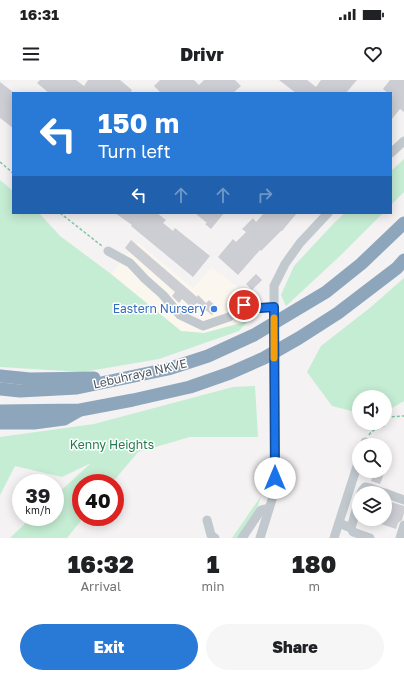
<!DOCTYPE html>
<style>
:root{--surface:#fff;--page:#f6f6f6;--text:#202124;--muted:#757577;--accent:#2979d7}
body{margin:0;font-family:"Golos Text",sans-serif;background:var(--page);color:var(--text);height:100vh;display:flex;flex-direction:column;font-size:15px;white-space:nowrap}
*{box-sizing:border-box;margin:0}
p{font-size:13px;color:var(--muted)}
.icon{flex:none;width:22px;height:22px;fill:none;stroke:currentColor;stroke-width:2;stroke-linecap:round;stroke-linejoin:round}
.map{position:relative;height:458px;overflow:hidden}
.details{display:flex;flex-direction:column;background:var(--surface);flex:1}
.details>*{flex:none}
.banner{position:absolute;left:12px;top:12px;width:380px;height:122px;border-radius:0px;box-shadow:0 2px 10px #0003;background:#2979d7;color:#fff;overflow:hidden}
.fabs{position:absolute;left:352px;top:310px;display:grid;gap:8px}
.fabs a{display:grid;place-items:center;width:40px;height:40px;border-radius:50%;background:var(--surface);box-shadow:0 2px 10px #0003;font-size:20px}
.speed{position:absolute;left:12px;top:394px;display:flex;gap:8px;font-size:20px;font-weight:700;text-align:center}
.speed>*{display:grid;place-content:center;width:52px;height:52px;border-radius:50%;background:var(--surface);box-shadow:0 2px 10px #0003;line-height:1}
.speed small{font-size:10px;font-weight:400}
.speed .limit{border:6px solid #d22;background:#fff;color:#111}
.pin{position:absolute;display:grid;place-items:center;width:34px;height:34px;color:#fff;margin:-17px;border:2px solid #fff;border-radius:50%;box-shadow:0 1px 4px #0007}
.me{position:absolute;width:44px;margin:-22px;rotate:0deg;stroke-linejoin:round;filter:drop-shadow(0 0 3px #0008)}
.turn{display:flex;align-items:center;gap:14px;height:84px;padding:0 20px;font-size:18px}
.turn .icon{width:52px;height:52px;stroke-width:2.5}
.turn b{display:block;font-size:28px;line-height:34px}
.lanes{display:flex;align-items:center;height:38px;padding:0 20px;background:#0003;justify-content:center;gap:20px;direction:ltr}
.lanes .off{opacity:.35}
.eta{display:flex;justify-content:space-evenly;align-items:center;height:68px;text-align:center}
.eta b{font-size:24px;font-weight:800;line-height:28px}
.action{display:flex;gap:8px;margin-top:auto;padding:8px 20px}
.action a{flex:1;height:46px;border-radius:24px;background:var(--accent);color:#fff;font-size:16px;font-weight:800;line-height:46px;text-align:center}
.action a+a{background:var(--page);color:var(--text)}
.status{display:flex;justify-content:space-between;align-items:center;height:28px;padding:0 20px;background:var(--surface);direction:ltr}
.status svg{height:11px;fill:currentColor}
header{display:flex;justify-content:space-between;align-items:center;height:52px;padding:0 20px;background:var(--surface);font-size:18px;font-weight:800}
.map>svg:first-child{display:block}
.commercial{fill:#fcf7ee}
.green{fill:#c5edd3}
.building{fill:#ccced4}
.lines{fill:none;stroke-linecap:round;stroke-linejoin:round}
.path{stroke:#80c8a3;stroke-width:1.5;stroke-dasharray:3 2;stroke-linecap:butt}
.minor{stroke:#c1c9cf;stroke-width:9}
.highway{stroke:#8ea6bc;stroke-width:13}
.route-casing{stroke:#114b97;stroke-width:10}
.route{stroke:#1a73e8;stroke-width:7}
.slow{stroke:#f59e0b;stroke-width:7}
.shop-dot{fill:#3f7fe0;stroke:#fff;stroke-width:1.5}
.labels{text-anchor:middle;stroke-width:3;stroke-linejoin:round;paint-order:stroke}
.shop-label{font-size:12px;fill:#366cbe;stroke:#fff;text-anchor:end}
.street-label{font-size:12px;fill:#4b555e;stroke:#fff}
.park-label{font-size:12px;fill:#207b4b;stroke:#fff}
</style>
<div class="status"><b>16:31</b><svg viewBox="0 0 49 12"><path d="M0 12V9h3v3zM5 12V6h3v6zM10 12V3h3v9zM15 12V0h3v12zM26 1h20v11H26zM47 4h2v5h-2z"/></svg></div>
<header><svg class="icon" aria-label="menu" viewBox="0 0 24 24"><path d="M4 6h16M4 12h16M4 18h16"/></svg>Drivr<svg class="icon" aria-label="heart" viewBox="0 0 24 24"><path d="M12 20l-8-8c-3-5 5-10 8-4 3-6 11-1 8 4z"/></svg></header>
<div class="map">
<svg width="404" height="458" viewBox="0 0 404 458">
<rect width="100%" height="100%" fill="#f4f2f2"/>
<polygon class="commercial" points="137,162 193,208 212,187 254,220 248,241 204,253 181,251 111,194"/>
<g class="green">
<polygon points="404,79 404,112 391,125 391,91"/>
<polygon points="0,100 13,111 13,133 39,133 60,156 111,194 181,251 204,253 248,241 239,251 159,279 83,292 0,287"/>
<polygon points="345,133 383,133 342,174 286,226 281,215 294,186 335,142"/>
<polygon points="404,198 404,321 385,332 385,317 359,317 359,333 332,326 307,292 321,266 371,227"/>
<polygon points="255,306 258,357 190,357 138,372 112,403 81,403 81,437 84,437 67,458 10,458 32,437 55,437 55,416 91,383 62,397 15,386 0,415 0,357 94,344 233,307"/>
<polygon points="261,416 248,458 232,458"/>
</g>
<g class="building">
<polygon points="40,0 76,0 84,6 88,0 120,0 132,10 130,13 49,13 37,3"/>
<polygon points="160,0 194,0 199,5 204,0 235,0 241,6 233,13 161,13 154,6"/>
<polygon points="279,0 307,0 316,7 321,0 357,0 346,13 296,13"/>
<polygon points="390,0 404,0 404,32 400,29 391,40 391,13 388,13 383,9"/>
<polygon points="0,2 13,12 13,48 0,38"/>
<polygon points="115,133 157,133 166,140 163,143 173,151 175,148 210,176 193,197 131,146 132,145"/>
<polygon points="195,133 224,133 211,149 205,144 207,143"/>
<polygon points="264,133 297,133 282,151 281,151 261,171 260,170 238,195 218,177 233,159 236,162 246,152 242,149 253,138 256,142"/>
<polygon points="131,160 197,217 198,215 206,223 209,220 218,228 212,235 197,223 192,228 182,219 179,223 172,216 175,212 125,168"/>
<polygon points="256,194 262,200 252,210 246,204"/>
<polygon points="374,391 385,391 380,404 371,401"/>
<polygon points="385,420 404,426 404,433 402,440 398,443 396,449 369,440 369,439 385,439"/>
</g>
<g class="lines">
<g class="path">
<polyline points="0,82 13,93"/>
<polyline points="60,133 102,166"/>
<polyline points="385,341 386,337 404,336"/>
<path d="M 369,355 C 372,350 378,348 384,346 L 385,343"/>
</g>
<g class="minor">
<polyline points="391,73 404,61"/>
<polyline points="108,171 130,183 145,199 163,215 180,235 203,246 229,237 244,225 260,228 274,227"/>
<polyline points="364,365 365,362"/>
<polyline points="361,413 362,411 365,407 370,408 384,413"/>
<polyline points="385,413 404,420"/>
<polyline points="207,440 211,455 215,458"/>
<polyline points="339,443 351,448 353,452 370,458"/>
<polyline points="351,448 359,420"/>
<polyline points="242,458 261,430 269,428"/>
<polyline points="260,458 275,410 274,206 285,184 300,163 328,133"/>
<polyline points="334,458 359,380"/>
<polyline points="400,458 404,445"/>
</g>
<g class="highway">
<polyline points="0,296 30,299 94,298"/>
<polyline points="0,309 20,311 77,308 168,289 208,276 254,255 326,212 361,184 404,143"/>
<polyline points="0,331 80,330 133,320 190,307 230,293 264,278 299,258 338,233 397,188 404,180"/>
<polyline points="0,343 34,343 64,339 78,331"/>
</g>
</g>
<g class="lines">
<defs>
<polyline id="route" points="244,225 260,228 274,227 275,398"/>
</defs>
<use href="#route" class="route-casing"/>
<use href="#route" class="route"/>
<polyline class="slow" points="274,238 274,278"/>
</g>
<circle class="shop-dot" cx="214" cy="229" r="4"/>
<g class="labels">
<g class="shop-label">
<text x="206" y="233">Eastern Nursery</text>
</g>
<g class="street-label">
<text transform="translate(140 294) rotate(-13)" y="4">Lebuhraya NKVE</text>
</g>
<g class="park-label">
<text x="112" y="369">Kenny Heights</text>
</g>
</g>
</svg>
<div class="fabs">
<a><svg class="icon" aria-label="sound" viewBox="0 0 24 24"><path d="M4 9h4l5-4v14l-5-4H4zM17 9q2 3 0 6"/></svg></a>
<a><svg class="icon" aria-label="search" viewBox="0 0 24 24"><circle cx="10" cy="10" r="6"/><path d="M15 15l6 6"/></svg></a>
<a><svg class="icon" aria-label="layers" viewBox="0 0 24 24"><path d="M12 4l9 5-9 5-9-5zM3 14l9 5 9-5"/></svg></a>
</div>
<div class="speed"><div>39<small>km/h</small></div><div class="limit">40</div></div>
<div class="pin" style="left:244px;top:225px;background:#d93025"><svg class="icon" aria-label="arrive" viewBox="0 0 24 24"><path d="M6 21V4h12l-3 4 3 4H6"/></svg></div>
<svg class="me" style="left:275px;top:398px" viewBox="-20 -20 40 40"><circle r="19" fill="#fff"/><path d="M0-13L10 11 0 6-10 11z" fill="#1a73e8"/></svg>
<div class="banner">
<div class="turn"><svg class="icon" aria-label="left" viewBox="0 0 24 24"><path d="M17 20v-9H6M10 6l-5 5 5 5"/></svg><div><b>150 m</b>Turn left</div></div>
<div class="lanes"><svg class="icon" aria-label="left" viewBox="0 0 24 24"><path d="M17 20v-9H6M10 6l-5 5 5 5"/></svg><svg class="icon off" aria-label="ahead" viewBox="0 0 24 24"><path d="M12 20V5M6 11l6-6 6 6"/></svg><svg class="icon off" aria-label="ahead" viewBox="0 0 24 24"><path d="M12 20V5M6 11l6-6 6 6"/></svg><svg class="icon off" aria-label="right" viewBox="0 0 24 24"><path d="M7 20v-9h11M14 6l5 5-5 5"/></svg></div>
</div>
</div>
<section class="details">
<div class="eta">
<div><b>16:32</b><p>Arrival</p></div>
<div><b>1</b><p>min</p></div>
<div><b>180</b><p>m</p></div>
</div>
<div class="action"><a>Exit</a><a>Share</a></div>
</section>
